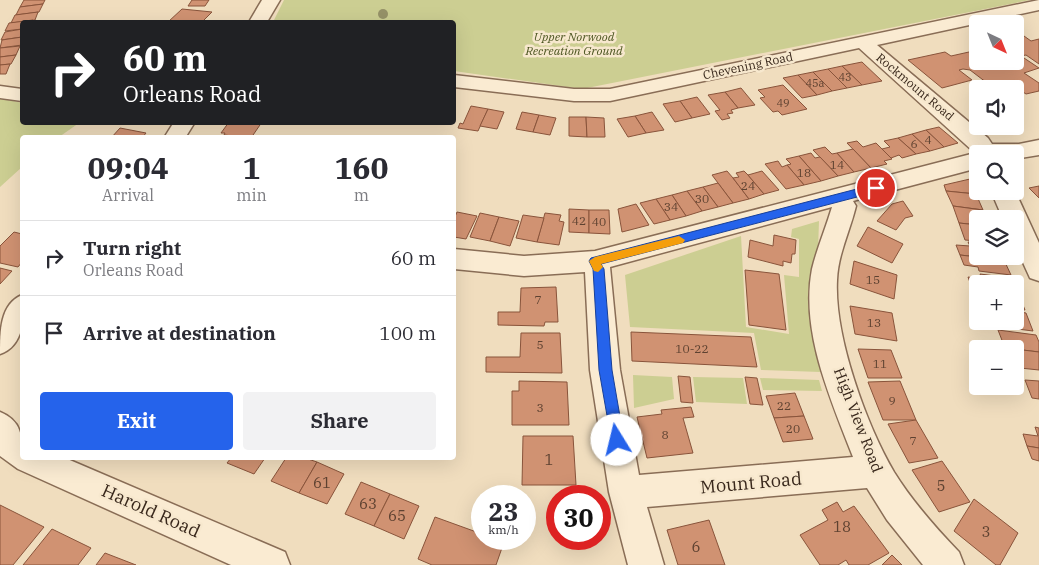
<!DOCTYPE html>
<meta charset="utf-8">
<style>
:root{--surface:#fff;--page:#f2f2f3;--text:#2b2b33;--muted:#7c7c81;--line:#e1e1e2;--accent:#2563eb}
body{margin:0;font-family:"IBM Plex Serif",serif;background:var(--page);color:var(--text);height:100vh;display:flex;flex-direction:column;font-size:19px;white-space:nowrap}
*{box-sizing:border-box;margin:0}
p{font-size:16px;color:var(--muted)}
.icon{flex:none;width:28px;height:28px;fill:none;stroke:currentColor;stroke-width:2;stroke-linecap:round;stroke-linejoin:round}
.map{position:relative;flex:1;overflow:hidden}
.side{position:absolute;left:20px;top:135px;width:436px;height:325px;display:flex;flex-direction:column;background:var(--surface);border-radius:5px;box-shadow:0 5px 20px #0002}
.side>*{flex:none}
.banner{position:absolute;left:20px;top:20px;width:436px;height:105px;border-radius:5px;box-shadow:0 5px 20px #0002;background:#202124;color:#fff;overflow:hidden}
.needle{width:32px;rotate:137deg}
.fabs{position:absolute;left:969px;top:15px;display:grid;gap:10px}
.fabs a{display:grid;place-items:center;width:55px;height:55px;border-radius:5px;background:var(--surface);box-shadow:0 5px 20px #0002;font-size:25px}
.speed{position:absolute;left:471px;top:485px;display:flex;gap:10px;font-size:25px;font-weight:700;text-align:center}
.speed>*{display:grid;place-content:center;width:65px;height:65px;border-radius:50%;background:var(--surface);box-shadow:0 5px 20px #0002;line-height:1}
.speed small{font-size:12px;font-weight:400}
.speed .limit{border:8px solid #d22;background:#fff;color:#111}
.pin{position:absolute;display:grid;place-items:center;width:42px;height:42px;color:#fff;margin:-21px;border:2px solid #fff;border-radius:50%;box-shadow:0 1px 5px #0007}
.me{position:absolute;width:55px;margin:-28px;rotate:351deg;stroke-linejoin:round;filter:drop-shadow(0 0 4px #0008)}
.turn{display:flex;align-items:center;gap:18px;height:105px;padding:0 20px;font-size:22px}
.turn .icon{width:65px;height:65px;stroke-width:2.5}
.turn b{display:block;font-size:35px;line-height:42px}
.eta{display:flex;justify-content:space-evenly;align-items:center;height:85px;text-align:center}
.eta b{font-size:30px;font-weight:700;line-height:35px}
.button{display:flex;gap:10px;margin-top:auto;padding:10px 20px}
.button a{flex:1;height:58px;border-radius:5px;background:var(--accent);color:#fff;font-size:20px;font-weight:700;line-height:58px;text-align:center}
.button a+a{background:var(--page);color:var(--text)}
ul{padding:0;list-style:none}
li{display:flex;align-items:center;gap:15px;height:75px;padding:0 20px;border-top:1px solid var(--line)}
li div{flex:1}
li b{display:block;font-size:19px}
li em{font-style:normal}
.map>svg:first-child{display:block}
.green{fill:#ccce92}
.building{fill:#d09272;stroke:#89543b}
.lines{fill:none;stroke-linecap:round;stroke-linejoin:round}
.minor-casing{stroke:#896d56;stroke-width:3}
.minor{fill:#faebd2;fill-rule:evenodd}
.tree{fill:#969268}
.route{fill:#2563eb;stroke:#184099}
.slow{fill:#f59e0b}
.labels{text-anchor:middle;stroke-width:5;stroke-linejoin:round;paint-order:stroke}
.far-number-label{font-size:11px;fill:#5e4231}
.far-park-label{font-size:12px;font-style:italic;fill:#4c5521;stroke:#f7e8ce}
.far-street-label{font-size:12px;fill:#38271b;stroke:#f7e8ce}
.number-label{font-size:12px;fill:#5e4231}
.street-label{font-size:15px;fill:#38271b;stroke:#f7e8ce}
.near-number-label{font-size:15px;fill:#5e4231}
.near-street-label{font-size:18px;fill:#38271b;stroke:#f7e8ce}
</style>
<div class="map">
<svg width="1039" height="565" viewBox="0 0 1039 565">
<rect width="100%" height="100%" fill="#f0ddbe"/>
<g class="green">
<polygon points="284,0 1030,0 582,89 454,71 454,22 273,22"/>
<polygon points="0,98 22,103 22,122 79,123 59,137 22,138 22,167 0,187"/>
<polygon points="819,221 815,339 821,372 761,370 754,333 630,327 625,275 741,236 746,327 789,334 784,275 799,277 799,239 791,237 792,229"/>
<polygon points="633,375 672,377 674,399 634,408"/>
<polygon points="693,377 743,378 747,404 696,402"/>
<polygon points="760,378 819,380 822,391 763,390"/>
</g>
<g class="building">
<polygon points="24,0 45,0 43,4 20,7"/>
<polygon points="192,0 209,0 205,6 188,6"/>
<polygon points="43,4 39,12 16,15 20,7"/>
<polygon points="182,9 212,12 202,22 168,22"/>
<polygon points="38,12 35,20 11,23 15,15"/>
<polygon points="33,20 32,22 22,22 22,29 5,31 9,23"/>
<polygon points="22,29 22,37 1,40 5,32"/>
<polygon points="1024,36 1031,41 1039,39 1039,64 1026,55 1021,56 1039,68 1024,73 1039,83 1039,91 1026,94 1017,88 995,89 970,70 963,69 959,70 972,80 942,88 908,60 945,52 951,56 978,50 978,61 1015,61 1015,38"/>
<polygon points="22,37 22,45 0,48 2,40"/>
<polygon points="20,46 16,55 0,57 0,48"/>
<polygon points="16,55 11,64 0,65 0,57"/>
<polygon points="862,62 882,81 862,85 842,66"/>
<polygon points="10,64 6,74 0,74 0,65"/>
<polygon points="842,66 862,85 847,88 828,69"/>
<polygon points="828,69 847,88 832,91 813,72"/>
<polygon points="813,72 832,91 817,95 798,75"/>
<polygon points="798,75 817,95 802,98 783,78"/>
<polygon points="783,85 807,109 782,115 778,111 773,112 760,98 765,97 758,90"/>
<polygon points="741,88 755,105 738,108 725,92"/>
<polygon points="725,92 738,108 731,110 733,113 727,114 730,118 722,120 715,111 720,110 708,95"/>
<polygon points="697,97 710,114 692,118 680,101"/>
<polygon points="680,101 692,118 675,122 663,104"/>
<polygon points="471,106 488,109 478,131 458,128 460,123 463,124"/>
<polygon points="488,109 504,112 497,129 480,126"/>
<polygon points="522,112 539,115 533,132 516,129"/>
<polygon points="652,112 664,130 646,133 635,116"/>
<polygon points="539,115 556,118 550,135 533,132"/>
<polygon points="635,116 646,133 628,137 617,119"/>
<polygon points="569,117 586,117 587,137 569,136"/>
<polygon points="586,117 604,118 605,137 587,137"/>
<polygon points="229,122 262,122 251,138 224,135 225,133 221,133"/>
<polygon points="939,127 958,143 944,147 926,130"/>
<polygon points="120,128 146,133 142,138 111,138"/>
<polygon points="926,130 944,147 930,151 912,134"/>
<polygon points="912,134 930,151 916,154 898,138"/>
<polygon points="898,138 916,154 902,158 899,155 891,158 882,149 890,147 884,141"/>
<polygon points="857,141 863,147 876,143 892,159 884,161 887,164 871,168 847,143"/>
<polygon points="825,147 832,154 837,153 854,172 838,176 813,150"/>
<polygon points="853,149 871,168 854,172 837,153"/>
<polygon points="811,153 815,158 820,157 838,176 821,181 799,156"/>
<polygon points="799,156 821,181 804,185 787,165 791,164 786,159"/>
<polygon points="778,161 782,167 787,165 804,185 786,189 765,164"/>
<polygon points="727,171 733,178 749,199 733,203 712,175"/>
<polygon points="744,171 748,175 764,194 749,199 733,178 739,177 736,173"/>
<polygon points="762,171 779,190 764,194 748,175"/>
<polygon points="970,179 976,194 946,191 944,185"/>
<polygon points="718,183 733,203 718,207 703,187"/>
<polygon points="1039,186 1039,198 1029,188"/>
<polygon points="703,187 718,207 702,211 687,191"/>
<polygon points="687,191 702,211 686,216 672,195"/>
<polygon points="946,191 976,194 983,210 953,206"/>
<polygon points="672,195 686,216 670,220 656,199"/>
<polygon points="656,199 670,220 654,224 640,203"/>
<polygon points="903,201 913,216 905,218 896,230 877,221 892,204"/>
<polygon points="636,204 649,225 622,232 618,209"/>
<polygon points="953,206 983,210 987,219 978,219 978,225 959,223"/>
<polygon points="569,209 589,210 589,233 569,232"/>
<polygon points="589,210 609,210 610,234 589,233"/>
<polygon points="457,212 477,216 466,239 454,237 454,219"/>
<polygon points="480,213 499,217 490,241 470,237"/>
<polygon points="545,213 561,215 559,221 564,222 559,245 537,242"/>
<polygon points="523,215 544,218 537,242 516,238"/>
<polygon points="499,217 519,221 510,246 490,241"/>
<polygon points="959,223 978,225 978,241 965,240"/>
<polygon points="868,227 903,244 892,263 857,246"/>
<polygon points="14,232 22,234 22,262 18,267 0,263 0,246"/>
<polygon points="774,235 796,240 795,254 792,254 791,263 783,261 783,266 748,257 750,240 773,246"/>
<polygon points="968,242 978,243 978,256 1003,256 1004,260 960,255 956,245 970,246"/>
<polygon points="960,255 1004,260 1011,275 979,271 978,267 964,265"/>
<polygon points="854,261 897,275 894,299 850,284"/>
<polygon points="0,268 12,271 0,284"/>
<polygon points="745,270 779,274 786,330 749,325"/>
<polygon points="980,274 1011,278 1014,284 978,284 978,289 972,288 968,277 982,279"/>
<polygon points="556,287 558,322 545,322 544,326 498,325 498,312 520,312 521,288"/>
<polygon points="1015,293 1018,293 1025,310 1015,309"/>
<polygon points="850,306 892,313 897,341 855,334"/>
<polygon points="1015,311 1026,313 1033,331 994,326 993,321 1015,321"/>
<polygon points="998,330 1036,335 1039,342 1039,352 1005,348"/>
<polygon points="631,332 751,337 757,367 632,361"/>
<polygon points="521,333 560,333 562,373 486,372 486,357 520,357"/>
<polygon points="858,349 891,350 902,378 868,378"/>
<polygon points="1015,349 1039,352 1039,370 1020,368"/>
<polygon points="678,376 690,377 693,403 681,402"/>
<polygon points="745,377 757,378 763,405 750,404"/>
<polygon points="1025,380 1039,381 1039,399 1032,398"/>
<polygon points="519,381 567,382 569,425 512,425 512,391 519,391"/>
<polygon points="900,381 916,420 883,420 868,382"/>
<polygon points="795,393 804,416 774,418 766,396"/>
<polygon points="691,407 694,417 683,418 693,453 647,458 637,417 662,414 661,410"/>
<polygon points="804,416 813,439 783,442 774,418"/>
<polygon points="916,420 938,458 909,463 888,424"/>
<polygon points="1035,427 1039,428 1039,448 1027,446 1023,434 1038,436"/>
<polygon points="523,436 573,436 576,485 522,485"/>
<polygon points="1027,446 1039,448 1039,461 1032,459"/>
<polygon points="231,458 265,458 254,474 227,463"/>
<polygon points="286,458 305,458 317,462 299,493 271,481"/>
<polygon points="942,461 970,502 939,512 912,470"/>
<polygon points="317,462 344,474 327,504 299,493"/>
<polygon points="361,482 390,494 374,526 345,514"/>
<polygon points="390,494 419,506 404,539 374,526"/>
<polygon points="974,499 1018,533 1000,565 996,565 954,531"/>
<polygon points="837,502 843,512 854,506 889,553 868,565 849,565 846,560 838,565 820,565 800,535 828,520 822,510"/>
<polygon points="0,505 44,527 13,565 0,565"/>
<polygon points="435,517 482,534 482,539 495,539 504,542 496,565 432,565 418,559"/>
<polygon points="709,520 725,565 678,565 667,530"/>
<polygon points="52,529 91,548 78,565 23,565"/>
<polygon points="105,553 136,565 96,565"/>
<polygon points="892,555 902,565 882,565"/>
</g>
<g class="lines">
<defs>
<g id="minor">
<polygon points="262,0 280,0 267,22 249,22"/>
<path d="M 1039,0 L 1039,10 L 877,45 L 988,138 L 992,144 L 1019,144 L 1039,140 L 1039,155 L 1015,159 L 1015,154 L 978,154 L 978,168 L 853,201 L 856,206 C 850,231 838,254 837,280 C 834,336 866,424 894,472 C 912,501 935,527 959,552 L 964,565 L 923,565 L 887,520 L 867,488 L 647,507 L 664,565 L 628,565 L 609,492 L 590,370 L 585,272 L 524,276 L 454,269 L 454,249 L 524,256 L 595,251 L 975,153 L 859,48 L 610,101 L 574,101 L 454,87 L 454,75 L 574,89 L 610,89 ZM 832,207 C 826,228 817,248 812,269 C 800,332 831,400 853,457 L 639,475 L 620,370 L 610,267 Z"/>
<polygon points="0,86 22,89 22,101 0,98"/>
<polygon points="174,122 195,122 185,138 164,138"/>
<polygon points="991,191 1015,191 1039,243 1039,281 1030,278 1015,245 1015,219 1003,219"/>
<path d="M 22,295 C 25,316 24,346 0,354 C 0,332 0,304 22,295 Z"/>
<path d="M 0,412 C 22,421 22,436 22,458 L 65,458 L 285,552 L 290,565 L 231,565 L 18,469 L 0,456 Z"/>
</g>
</defs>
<use href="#minor" class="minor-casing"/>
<use href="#minor" class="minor"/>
</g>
<circle class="tree" cx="383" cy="14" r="5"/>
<polygon class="route" points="876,184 880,186 880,191 601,264 604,269 612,370 624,440 622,444 617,446 612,444 599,370 593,269 589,261 591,258"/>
<polygon class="slow" points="679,236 685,240 683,243 601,264 603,267 598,272 594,271 589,261 595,257"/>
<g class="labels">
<g class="far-number-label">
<text x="845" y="81">43</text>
<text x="815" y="87">45a</text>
<text x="783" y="107">49</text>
</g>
<g class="far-park-label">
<text x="574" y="41">Upper Norwood<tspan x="574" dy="14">Recreation Ground</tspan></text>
</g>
<g class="far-street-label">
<text transform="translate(748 66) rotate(-12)" y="4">Chevening Road</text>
<text transform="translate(915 87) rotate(40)" y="4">Rockmount Road</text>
</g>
<g class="number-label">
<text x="928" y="144">4</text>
<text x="914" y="148">6</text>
<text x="837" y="169">14</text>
<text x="804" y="177">18</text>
<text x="748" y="190">24</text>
<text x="702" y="203">30</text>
<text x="671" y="211">34</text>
<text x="579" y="225">42</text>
<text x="599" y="226">40</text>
<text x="873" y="284">15</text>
<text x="538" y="304">7</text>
<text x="874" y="327">13</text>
<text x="540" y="349">5</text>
<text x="692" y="353">10-22</text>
<text x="880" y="368">11</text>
<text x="892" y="405">9</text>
<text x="784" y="410">22</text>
<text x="540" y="412">3</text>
<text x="793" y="433">20</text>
<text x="665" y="439">8</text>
<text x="913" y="445">7</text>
</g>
<g class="street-label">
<text transform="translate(858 420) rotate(69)" y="5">High View Road</text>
</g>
<g class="near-number-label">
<text x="549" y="465">1</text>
<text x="322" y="488">61</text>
<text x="941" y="491">5</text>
<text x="368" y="509">63</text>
<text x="397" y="521">65</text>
<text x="842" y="532">18</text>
<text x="986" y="537">3</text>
<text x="696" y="552">6</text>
</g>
<g class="near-street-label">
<text transform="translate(751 483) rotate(-5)" y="6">Mount Road</text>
<text transform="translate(151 511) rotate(24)" y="6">Harold Road</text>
</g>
</g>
</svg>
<div class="fabs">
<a><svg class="needle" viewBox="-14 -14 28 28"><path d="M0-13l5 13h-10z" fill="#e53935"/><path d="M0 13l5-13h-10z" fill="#7c7c81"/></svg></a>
<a><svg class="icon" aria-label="sound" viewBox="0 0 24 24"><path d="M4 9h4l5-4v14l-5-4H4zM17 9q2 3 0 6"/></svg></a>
<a><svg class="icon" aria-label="search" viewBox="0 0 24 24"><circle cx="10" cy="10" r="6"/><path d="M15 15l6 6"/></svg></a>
<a><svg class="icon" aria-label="layers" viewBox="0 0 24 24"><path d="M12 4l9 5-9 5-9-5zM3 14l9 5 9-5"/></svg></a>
<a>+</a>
<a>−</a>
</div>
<div class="speed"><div>23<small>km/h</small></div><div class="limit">30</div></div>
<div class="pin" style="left:876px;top:188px;background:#d93025"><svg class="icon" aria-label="arrive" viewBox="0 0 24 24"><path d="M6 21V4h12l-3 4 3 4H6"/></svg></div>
<svg class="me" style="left:617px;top:440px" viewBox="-20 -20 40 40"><circle r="19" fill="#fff"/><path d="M0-13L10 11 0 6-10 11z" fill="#2563eb"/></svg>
<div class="banner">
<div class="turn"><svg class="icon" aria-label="right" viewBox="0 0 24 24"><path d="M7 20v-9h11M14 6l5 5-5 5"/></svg><div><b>60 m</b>Orleans Road</div></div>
</div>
<section class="side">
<div class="eta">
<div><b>09:04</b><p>Arrival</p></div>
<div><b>1</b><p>min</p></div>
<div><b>160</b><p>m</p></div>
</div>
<ul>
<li><svg class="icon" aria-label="right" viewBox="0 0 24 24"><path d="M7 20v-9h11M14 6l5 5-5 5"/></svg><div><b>Turn right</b><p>Orleans Road</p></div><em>60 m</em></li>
<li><svg class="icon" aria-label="arrive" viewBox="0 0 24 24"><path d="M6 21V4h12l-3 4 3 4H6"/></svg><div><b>Arrive at destination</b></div><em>100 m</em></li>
</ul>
<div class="button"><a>Exit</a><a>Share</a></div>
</section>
</div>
